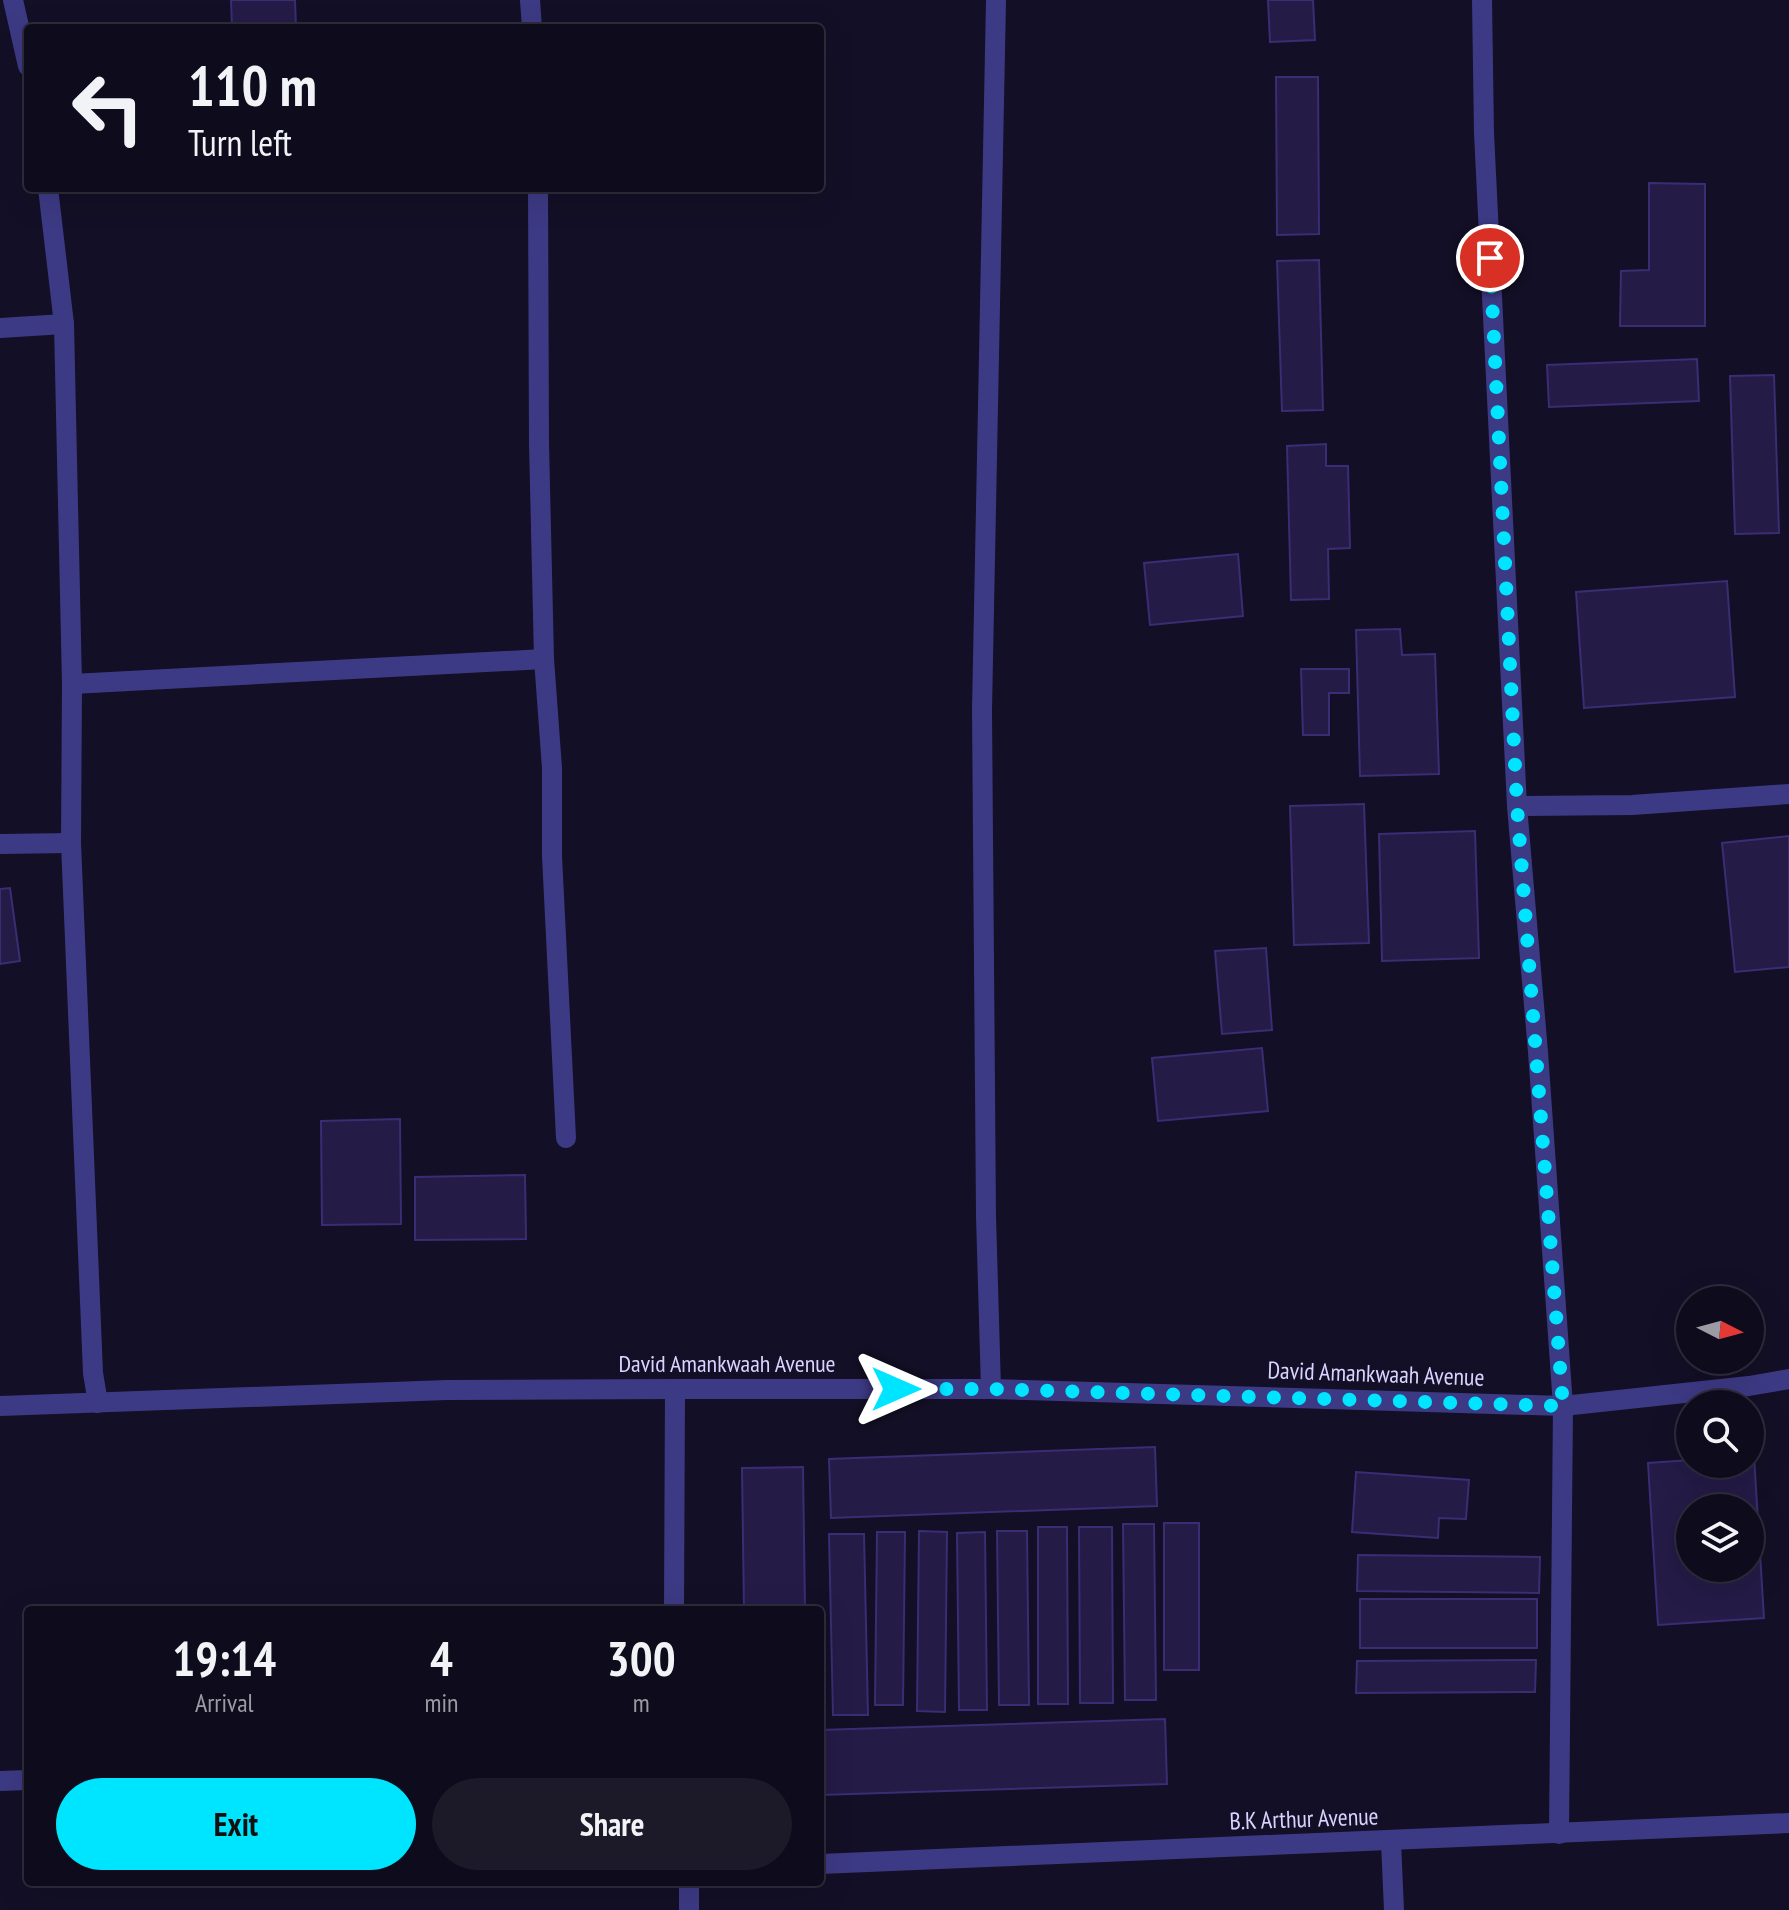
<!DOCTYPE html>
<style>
:root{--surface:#0e0b1c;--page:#1c1929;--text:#f1f3f6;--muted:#9b9ba3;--line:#2e2b3b;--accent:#00e5ff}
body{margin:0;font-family:"PT Sans Narrow",sans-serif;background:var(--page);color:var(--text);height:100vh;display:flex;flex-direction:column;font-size:30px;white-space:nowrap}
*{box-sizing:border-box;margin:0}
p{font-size:26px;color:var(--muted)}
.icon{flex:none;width:44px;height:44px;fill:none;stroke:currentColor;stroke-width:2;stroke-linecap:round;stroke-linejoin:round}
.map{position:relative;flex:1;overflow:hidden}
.drawer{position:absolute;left:24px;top:1606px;width:800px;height:280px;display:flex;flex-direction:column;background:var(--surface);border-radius:8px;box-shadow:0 8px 32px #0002,0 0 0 2px var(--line)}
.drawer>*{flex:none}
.hud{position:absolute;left:24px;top:24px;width:800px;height:168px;border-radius:8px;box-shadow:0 8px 32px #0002,0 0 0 2px var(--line);background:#0e0b1c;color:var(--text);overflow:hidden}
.needle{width:52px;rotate:96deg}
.buttons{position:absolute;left:1676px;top:1286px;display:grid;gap:16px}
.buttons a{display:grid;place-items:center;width:88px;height:88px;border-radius:50%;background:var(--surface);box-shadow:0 8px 32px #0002,0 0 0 2px var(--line);font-size:40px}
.pin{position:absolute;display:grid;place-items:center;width:68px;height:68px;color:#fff;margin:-34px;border:4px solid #fff;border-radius:50%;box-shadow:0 2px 8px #0007}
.me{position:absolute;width:88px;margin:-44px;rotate:90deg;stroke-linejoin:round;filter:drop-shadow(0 0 6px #0008)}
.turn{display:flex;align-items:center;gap:28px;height:168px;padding:0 32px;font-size:36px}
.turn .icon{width:104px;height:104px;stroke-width:2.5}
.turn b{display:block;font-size:56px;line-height:68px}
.eta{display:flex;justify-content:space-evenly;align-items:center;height:136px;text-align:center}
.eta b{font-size:48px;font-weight:700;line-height:56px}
.button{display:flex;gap:16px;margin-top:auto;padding:16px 32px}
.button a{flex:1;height:92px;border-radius:48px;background:var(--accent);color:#111;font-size:32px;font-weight:700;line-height:92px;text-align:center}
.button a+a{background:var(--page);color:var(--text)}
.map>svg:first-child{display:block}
.building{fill:#241b47;stroke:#3b2d73;stroke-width:2;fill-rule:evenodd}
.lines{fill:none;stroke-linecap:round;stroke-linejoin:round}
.minor{stroke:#3d3a85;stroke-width:20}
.route{stroke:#00e5ff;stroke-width:14;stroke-dasharray:0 25.2}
.labels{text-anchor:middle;stroke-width:7;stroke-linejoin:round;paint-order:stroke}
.street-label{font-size:24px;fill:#d9d4ff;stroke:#130f26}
</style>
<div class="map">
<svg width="1789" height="1910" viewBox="0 0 1789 1910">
<rect width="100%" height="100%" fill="#130f26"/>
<g class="building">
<polygon points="231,0 295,0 296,28 232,28"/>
<polygon points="1268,0 1313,0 1315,40 1270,42"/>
<polygon points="1276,77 1318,77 1319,234 1277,235"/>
<polygon points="1649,183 1705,184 1705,326 1620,326 1621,271 1649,270"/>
<polygon points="1319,260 1323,410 1282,411 1277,261"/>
<polygon points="1697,359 1699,401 1549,407 1547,365"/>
<polygon points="1774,375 1779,533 1735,534 1730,376"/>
<polygon points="1326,444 1326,466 1348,466 1350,548 1328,549 1329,599 1291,600 1287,446"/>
<polygon points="1238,554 1243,616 1150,625 1144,563"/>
<polygon points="1727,581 1735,697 1584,708 1576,592"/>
<polygon points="1400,629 1402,655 1435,654 1439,774 1360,776 1356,630"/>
<polygon points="1301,669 1349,669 1349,693 1329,693 1329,735 1303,735"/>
<polygon points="1364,804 1369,943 1294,945 1290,806"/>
<polygon points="1475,831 1479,958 1382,961 1379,834"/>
<polygon points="1789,836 1789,967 1735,972 1722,843"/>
<polygon points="10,888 20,961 0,964 0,889"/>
<polygon points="1266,948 1272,1030 1222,1034 1215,951"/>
<polygon points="1262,1048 1268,1111 1158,1121 1152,1058"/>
<polygon points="400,1119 401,1224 322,1225 321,1121"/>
<polygon points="525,1175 526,1239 415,1240 415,1177"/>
<polygon points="1155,1447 1157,1506 831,1518 829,1459"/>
<path d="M 1750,1456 L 1754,1456 L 1764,1618 L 1658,1625 L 1648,1463 L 1690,1460 L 1690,1464 L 1750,1464 ZM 1690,1508 L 1750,1508 L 1750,1568 L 1690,1568 Z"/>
<polygon points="803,1467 805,1610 744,1610 742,1468"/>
<polygon points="1356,1472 1469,1480 1466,1519 1439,1518 1438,1538 1352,1532"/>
<rect x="1164" y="1523" width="35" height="147"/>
<polygon points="1123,1524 1154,1524 1156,1700 1125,1700"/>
<polygon points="1038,1527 1067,1527 1068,1704 1038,1704"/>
<polygon points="1079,1527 1112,1527 1113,1703 1080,1703"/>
<polygon points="919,1531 947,1532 945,1712 917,1711"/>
<polygon points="997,1531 1027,1531 1029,1705 999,1705"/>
<polygon points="877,1532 905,1532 903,1705 875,1705"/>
<polygon points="985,1532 987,1710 959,1710 957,1533"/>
<polygon points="829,1534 864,1534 868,1715 833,1715"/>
<polygon points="1358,1555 1540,1557 1539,1593 1357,1591"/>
<rect x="1360" y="1599" width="177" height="49"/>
<polygon points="1536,1660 1535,1692 1356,1693 1357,1661"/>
<polygon points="1165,1719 1167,1784 820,1795 820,1730"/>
</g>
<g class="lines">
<g class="minor">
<polyline points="13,0 28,66"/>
<polyline points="530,0 532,28"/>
<polyline points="1482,0 1484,133 1517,806 1538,1052 1563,1406 1559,1834"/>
<polyline points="48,188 64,324 72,684 71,843 93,1373 98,1403"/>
<polyline points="538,188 539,443 544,659 552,768 552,856 566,1138"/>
<polyline points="0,328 64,324"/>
<polyline points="72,684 544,659"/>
<polyline points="1517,806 1632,805 1789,794"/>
<polyline points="0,844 71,843"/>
<polyline points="991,1389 986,1216 982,710 996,0"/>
<polyline points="0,1406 447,1390 675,1389 991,1389 1563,1406 1749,1386 1789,1379"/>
<polyline points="674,1610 675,1389"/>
<polyline points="0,1781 28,1780"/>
<polyline points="1391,1842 1394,1910"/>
<polyline points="820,1864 1789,1823"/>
<polyline points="689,1882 689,1910"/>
</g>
</g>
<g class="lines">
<polyline class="route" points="896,1389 991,1389 1563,1406 1517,806 1490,258"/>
</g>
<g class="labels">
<g class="street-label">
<text x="727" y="1372">David Amankwaah Avenue</text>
<text transform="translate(1376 1374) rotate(2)" y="8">David Amankwaah Avenue</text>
<text transform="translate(1304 1819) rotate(-2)" y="8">B.K Arthur Avenue</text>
</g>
</g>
</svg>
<div class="buttons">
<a><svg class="needle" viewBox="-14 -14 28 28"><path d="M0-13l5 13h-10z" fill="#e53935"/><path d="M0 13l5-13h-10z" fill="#9b9ba3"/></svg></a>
<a><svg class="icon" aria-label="search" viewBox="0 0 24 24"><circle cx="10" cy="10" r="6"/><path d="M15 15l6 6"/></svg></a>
<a><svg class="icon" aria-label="layers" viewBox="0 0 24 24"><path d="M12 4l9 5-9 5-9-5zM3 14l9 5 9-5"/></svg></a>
</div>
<div class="pin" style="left:1490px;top:258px;background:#d93025"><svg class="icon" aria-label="arrive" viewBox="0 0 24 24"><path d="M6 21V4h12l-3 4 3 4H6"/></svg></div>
<svg class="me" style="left:896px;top:1389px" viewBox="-20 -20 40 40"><path d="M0-17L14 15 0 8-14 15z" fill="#00e5ff" stroke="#fff" stroke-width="4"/></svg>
<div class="hud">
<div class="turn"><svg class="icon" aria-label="left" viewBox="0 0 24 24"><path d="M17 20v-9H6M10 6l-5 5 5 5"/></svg><div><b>110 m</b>Turn left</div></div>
</div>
<section class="drawer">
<div class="eta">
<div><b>19:14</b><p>Arrival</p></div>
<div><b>4</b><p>min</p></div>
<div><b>300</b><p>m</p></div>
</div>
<div class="button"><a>Exit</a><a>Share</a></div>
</section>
</div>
